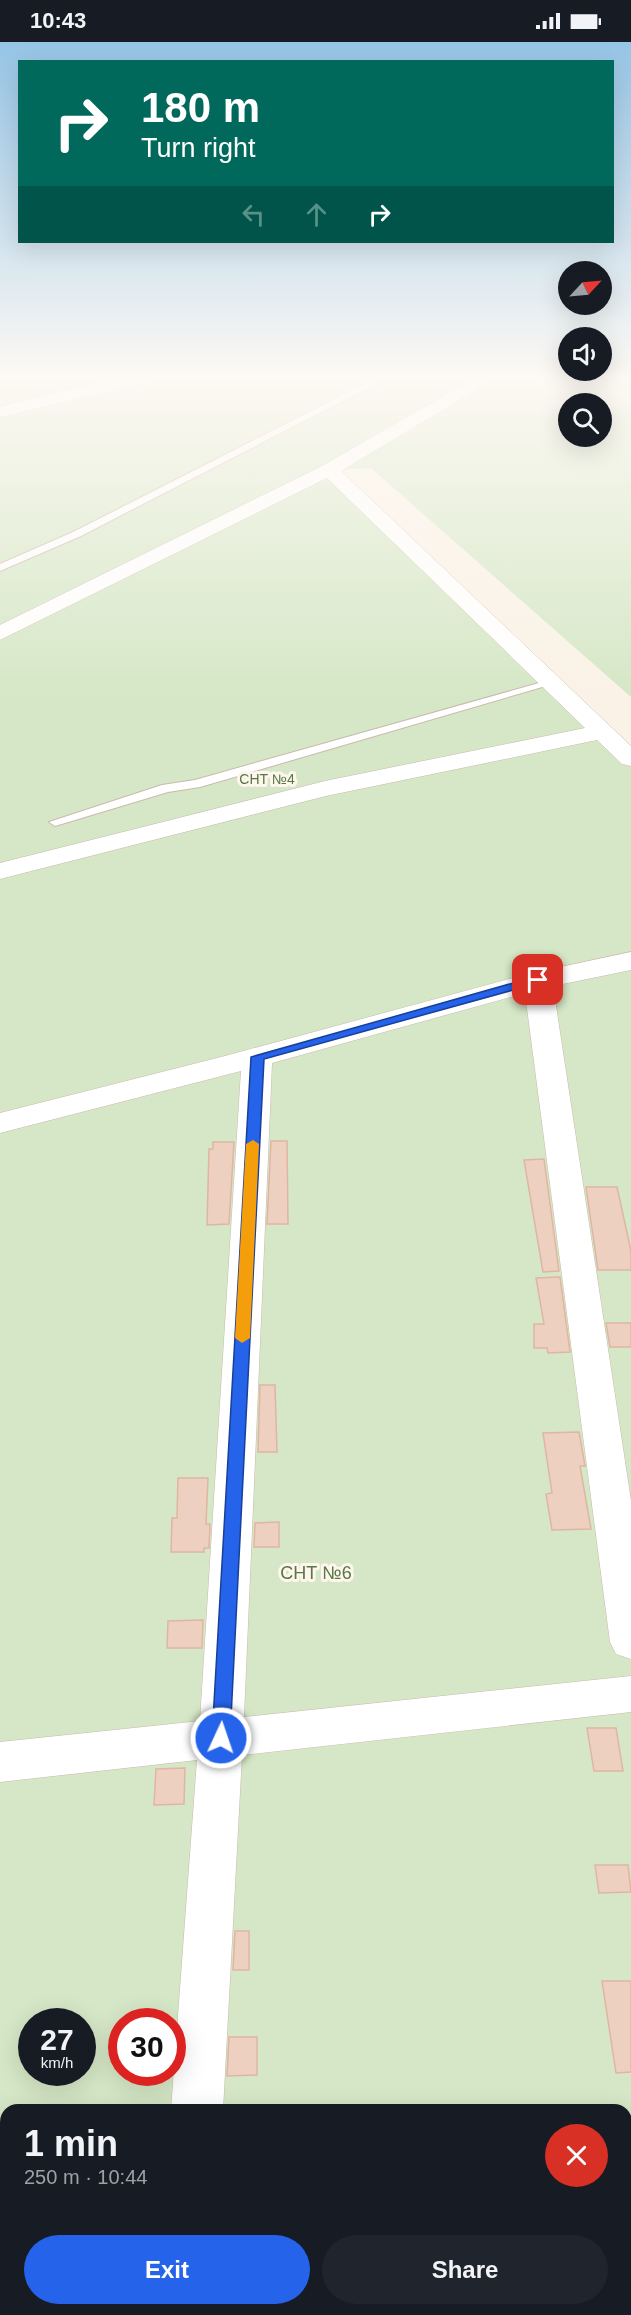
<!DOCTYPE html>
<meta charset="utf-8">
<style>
:root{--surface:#171b24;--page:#20242c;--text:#f1f3f6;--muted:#9ea1a6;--accent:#2563eb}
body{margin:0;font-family:Arial,sans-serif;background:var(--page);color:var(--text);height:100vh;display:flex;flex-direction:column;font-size:22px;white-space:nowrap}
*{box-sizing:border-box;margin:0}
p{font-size:20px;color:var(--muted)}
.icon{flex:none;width:33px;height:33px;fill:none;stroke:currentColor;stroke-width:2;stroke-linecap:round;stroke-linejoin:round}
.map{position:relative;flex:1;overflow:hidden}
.sheet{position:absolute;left:0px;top:2062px;width:632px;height:212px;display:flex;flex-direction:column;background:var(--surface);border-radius:18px 18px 0 0;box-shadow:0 6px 24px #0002}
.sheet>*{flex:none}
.banner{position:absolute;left:18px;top:18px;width:596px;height:183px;border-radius:0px;box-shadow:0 6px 24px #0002;background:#00695c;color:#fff;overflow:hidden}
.needle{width:39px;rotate:64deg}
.controls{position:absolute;left:558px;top:219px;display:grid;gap:12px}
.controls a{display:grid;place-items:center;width:54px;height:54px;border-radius:50%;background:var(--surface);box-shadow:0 6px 24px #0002;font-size:30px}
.speed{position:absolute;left:18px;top:1966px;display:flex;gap:12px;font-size:30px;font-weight:700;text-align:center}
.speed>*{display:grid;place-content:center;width:78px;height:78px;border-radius:50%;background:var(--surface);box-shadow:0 6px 24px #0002;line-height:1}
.speed small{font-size:15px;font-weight:400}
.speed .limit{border:9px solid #d22;background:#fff;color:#111}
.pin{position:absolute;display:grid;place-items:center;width:51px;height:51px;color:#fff;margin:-26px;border-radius:12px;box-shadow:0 3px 9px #0006}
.me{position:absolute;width:66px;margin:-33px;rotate:3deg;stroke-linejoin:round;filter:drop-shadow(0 0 4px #0008)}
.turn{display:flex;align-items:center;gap:21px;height:126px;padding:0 24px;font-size:27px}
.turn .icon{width:78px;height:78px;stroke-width:2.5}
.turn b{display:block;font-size:42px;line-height:51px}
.lanes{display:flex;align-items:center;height:57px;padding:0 24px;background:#0003;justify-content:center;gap:30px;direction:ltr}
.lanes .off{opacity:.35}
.round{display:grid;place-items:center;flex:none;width:63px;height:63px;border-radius:32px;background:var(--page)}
.summary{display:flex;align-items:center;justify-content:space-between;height:102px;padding:0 24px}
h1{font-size:36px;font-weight:600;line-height:45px}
.cta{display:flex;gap:12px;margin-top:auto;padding:12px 24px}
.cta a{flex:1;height:69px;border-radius:36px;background:var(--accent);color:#fff;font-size:24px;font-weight:600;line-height:69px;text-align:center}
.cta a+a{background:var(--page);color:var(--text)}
.status{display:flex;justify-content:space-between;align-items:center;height:42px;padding:0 30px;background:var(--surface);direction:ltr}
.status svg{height:16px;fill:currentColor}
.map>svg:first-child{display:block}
.green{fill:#d5e7c6;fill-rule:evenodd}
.building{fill:#eed0c0;stroke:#dfb6a2;stroke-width:1.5}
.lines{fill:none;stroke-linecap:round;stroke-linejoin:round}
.service-casing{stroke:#cbb9ad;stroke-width:2}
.minor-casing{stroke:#cbb9ad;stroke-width:1}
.service{fill:#fff;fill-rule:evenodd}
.minor{fill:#fff;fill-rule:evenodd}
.route{fill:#2563eb;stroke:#184099;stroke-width:1.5}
.slow{fill:#f59e0b}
.labels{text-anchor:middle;stroke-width:6;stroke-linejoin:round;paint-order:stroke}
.far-park-label{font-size:14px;fill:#567746;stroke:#fef6ec}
.near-park-label{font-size:18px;fill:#567746;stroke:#fef6ec}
</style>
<div class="status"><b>10:43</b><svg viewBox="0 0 49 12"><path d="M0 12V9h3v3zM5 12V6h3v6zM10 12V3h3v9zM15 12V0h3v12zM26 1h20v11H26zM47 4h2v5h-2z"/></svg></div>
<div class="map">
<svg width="631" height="2273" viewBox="0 0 631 2273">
<rect width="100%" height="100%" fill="#faf2e6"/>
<path class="green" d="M 0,336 L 631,336 L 631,655 L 371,426 L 330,428 L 631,717 L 631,2273 L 0,2273 ZM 568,362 L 602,362 L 602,394 L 568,394 ZM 32,1980 L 82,1980 L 82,2031 L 32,2031 ZM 122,1980 L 172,1980 L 172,2031 L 122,2031 ZM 6,2068 L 626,2068 L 626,2268 L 6,2268 Z"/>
<g class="building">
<polygon points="271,1099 287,1099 288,1182 267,1182"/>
<polygon points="213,1100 234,1100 229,1182 207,1183 209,1107 213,1107"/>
<polygon points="544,1117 559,1229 543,1230 524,1118"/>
<polygon points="586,1145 617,1145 631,1209 631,1228 598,1228"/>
<polygon points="560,1235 570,1310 548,1311 547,1306 534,1306 534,1282 544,1282 536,1236"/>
<polygon points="606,1281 631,1281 631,1305 610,1305"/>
<polygon points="260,1343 275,1343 277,1410 258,1410"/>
<polygon points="579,1390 585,1424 580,1424 591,1487 552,1488 546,1452 552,1451 543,1391"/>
<polygon points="178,1436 208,1436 206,1482 210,1482 209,1506 204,1506 204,1510 171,1510 172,1476 177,1476"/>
<polygon points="279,1480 279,1505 254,1505 255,1481"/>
<polygon points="203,1578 202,1606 167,1606 168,1579"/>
<polygon points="587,1686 616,1686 623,1729 594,1729"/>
<polygon points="185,1726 184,1762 154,1763 156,1727"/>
<polygon points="595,1823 628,1823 631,1850 599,1851"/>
<polygon points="235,1889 249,1889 249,1928 233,1928"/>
<polygon points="602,1939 631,1939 631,2030 616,2031"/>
<polygon points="229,1995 257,1995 257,2033 227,2034"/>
</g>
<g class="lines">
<defs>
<g id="service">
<polygon points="376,336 387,336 81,494 0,529 0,522 73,490"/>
<polygon points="546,639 556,641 200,745 168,750 55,784 49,780 162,743 195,738"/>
</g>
<g id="minor">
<polygon points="118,336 149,336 147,340 0,375 0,365"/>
<polygon points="475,336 496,336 341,429 631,704 631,724 622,722 597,698 326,754 0,837 0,821 325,739 585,686 327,436 0,598 0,583 322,424"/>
<polygon points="631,910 631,928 553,944 631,1459 631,1617 616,1612 610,1600 525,951 272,1021 244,1675 631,1634 631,1670 242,1713 223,2068 171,2068 197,1718 0,1740 0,1700 200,1679 241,1029 0,1091 0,1071 225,1014 528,932"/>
<polygon points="156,2268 212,2268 211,2273 155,2273"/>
</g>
</defs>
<use href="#service" class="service-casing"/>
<use href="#minor" class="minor-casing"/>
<use href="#service" class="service"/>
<use href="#minor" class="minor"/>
</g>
<linearGradient id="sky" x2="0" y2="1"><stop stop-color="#96c5e6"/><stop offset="0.51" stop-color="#fdf9f4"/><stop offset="1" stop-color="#fdf9f4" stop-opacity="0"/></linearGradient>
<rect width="631" height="655" fill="url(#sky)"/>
<polygon class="route" points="538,934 542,935 542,940 264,1017 230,1696 227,1702 221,1704 214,1702 212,1696 251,1015"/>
<polygon class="slow" points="253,1098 259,1102 250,1296 242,1301 235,1296 246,1102"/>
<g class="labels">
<g class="far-park-label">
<text x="267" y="742">СНТ №4</text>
</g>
<g class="near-park-label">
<text x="316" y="1537">СНТ №6</text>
</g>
</g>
</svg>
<div class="controls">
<a><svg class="needle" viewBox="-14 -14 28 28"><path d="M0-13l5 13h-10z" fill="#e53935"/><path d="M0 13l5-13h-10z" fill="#9ea1a6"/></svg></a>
<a><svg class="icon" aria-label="sound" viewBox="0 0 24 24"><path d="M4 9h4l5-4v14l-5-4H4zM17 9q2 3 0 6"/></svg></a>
<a><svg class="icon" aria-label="search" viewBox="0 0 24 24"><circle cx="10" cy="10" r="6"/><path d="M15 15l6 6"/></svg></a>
</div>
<div class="speed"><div>27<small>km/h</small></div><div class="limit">30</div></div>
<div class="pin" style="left:538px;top:938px;background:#d93025"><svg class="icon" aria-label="arrive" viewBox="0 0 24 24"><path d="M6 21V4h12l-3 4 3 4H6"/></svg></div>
<svg class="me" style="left:221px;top:1696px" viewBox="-20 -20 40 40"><circle r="17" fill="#2563eb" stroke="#fff" stroke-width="3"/><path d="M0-11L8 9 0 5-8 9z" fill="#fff"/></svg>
<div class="banner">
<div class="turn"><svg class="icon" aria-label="right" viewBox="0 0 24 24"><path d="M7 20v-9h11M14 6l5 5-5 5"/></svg><div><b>180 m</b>Turn right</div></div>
<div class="lanes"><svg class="icon off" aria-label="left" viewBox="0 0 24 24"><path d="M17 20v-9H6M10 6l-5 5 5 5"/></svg><svg class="icon off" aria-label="ahead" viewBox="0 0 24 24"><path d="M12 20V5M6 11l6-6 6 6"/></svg><svg class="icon" aria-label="right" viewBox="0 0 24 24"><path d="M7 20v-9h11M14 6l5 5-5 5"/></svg></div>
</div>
<section class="sheet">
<div class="summary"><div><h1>1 min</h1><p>250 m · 10:44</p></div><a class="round" style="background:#d93025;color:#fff"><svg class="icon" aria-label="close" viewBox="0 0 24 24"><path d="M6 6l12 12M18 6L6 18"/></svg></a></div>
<div class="cta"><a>Exit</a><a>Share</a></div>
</section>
</div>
